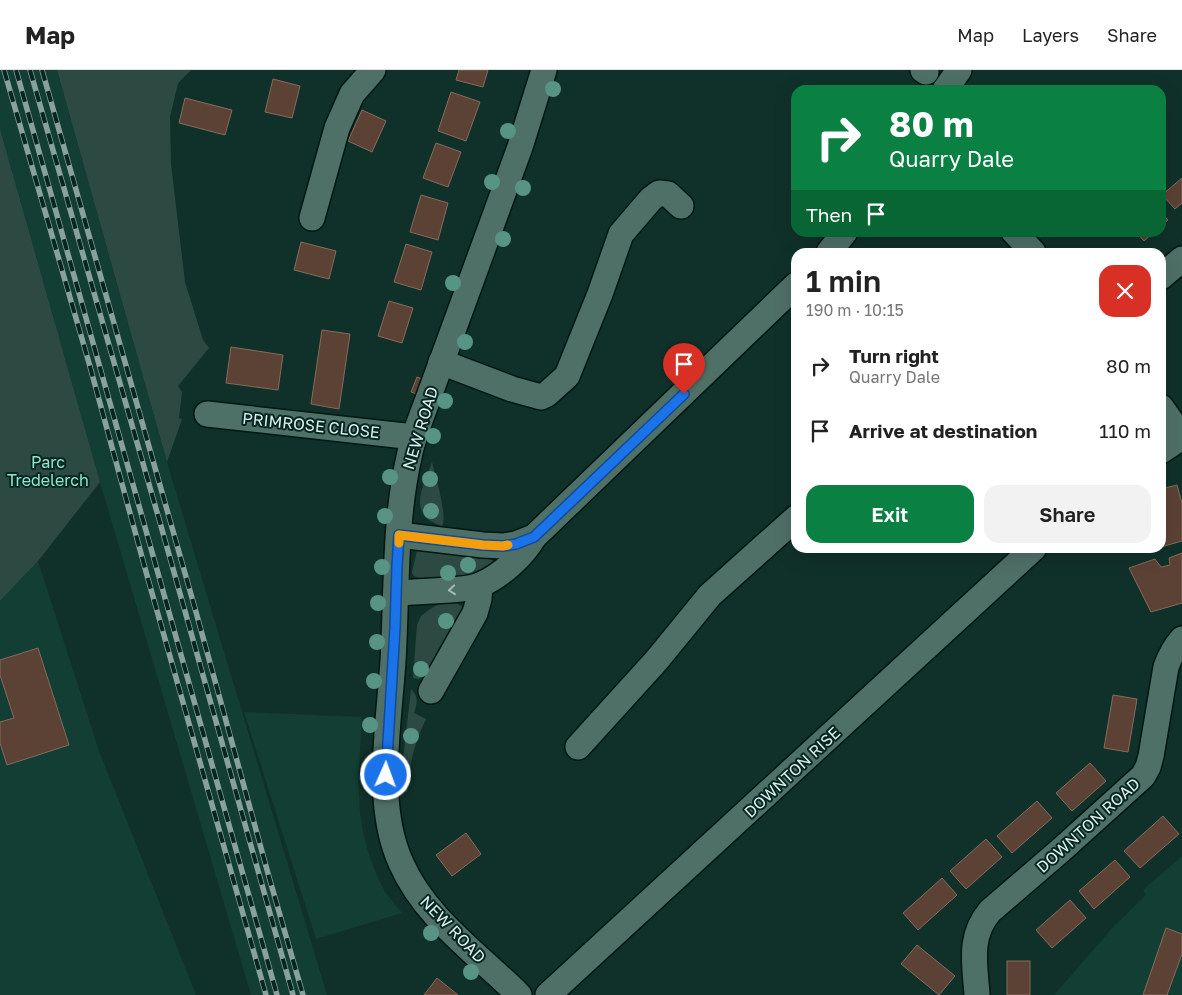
<!DOCTYPE html>
<meta charset="utf-8">
<style>
:root{--surface:#fff;--page:#f2f2f2;--text:#222;--muted:#767676;--line:#e0e0e0;--accent:#0b8043}
body{margin:0;font-family:"Golos Text",sans-serif;background:var(--page);color:var(--text);height:100vh;display:flex;flex-direction:column;font-size:19px;white-space:nowrap}
*{box-sizing:border-box;margin:0}
p{font-size:16px;color:var(--muted)}
.icon{flex:none;width:28px;height:28px;fill:none;stroke:currentColor;stroke-width:2;stroke-linecap:round;stroke-linejoin:round}
.map{position:relative;flex:1;overflow:hidden}
.drawer{position:absolute;left:791px;top:178px;width:375px;height:305px;display:flex;flex-direction:column;background:var(--surface);border-radius:15px;box-shadow:0 5px 20px #0002}
.drawer>*{flex:none}
.hud{position:absolute;left:791px;top:15px;width:375px;height:152px;border-radius:15px;box-shadow:0 5px 20px #0002;background:#0b8043;color:#fff;overflow:hidden}
.pin{position:absolute;display:grid;place-items:center;width:42px;height:42px;color:#fff;margin:-51px -21px;border-radius:50% 50% 50% 0;rotate:-45deg;box-shadow:0 0 5px #0007}
.pin .icon{rotate:45deg}
.me{position:absolute;width:55px;margin:-28px;rotate:2deg;stroke-linejoin:round;filter:drop-shadow(0 0 4px #0008)}
.turn{display:flex;align-items:center;gap:18px;height:105px;padding:0 15px;font-size:22px}
.turn .icon{width:65px;height:65px;stroke-width:2.5}
.turn b{display:block;font-size:35px;line-height:42px}
.then{display:flex;align-items:center;height:48px;padding:0 15px;background:#0003;gap:10px;font-size:19px}
.round{display:grid;place-items:center;flex:none;width:52px;height:52px;border-radius:15px;background:var(--page)}
.overview{display:flex;align-items:center;justify-content:space-between;height:85px;padding:0 15px}
h1{font-size:30px;font-weight:600;line-height:38px}
.cta{display:flex;gap:10px;margin-top:auto;padding:10px 15px}
.cta a{flex:1;height:58px;border-radius:15px;background:var(--accent);color:#fff;font-size:20px;font-weight:600;line-height:58px;text-align:center}
.cta a+a{background:var(--page);color:var(--text)}
ul{padding:0;list-style:none}
li{display:flex;align-items:center;gap:15px;height:65px;padding:0 15px}
li div{flex:1}
li b{display:block;font-size:19px}
li em{font-style:normal}
header{display:flex;align-items:center;gap:30px;box-sizing:border-box;height:70px;padding:0 25px;background:var(--surface);border-bottom:1px solid var(--line)}
header strong{font-size:24px}
nav{display:flex;gap:28px;margin-inline-start:auto;font-size:18px}
.map>svg:first-child{display:block}
.built{fill:#123e34}
.green{fill:#2c4a42}
.building{fill:#5b4235;stroke:#866b5d}
.lines{fill:none;stroke-linecap:round;stroke-linejoin:round}
.minor-casing{stroke:#011712;stroke-width:28}
.minor{stroke:#4f7067;stroke-width:25}
.rail-casing{stroke:#89a19b;stroke-width:5.5}
.rail{stroke:#05271f;stroke-width:4;stroke-dasharray:11;stroke-linecap:butt}
.tree{fill:#579484}
.oneway{stroke:#a4bcb6}
.route-casing{stroke:#114b97;stroke-width:12}
.route{stroke:#1a73e8;stroke-width:9}
.slow{stroke:#f59e0b;stroke-width:9}
.labels{text-anchor:middle;stroke-width:4;stroke-linejoin:round;paint-order:stroke}
.street-label{font-size:16px;fill:#ddefea;stroke:#05271f}
.park-label{font-size:16px;fill:#91e5cf;stroke:#05271f}
</style>
<header>
<strong>Map</strong>
<nav><a>Map</a><a>Layers</a><a>Share</a></nav>
</header>
<div class="map">
<svg width="1182" height="925" viewBox="0 0 1182 925">
<rect width="100%" height="100%" fill="#103129"/>
<g class="built">
<polygon points="0,0 57,0 167,392 327,925 251,925 100,412 0,59"/>
<polygon points="38,491 99,681 196,925 0,925 0,531"/>
<polygon points="244,642 362,647 358,711 360,743 364,766 369,785 377,806 385,822 402,843 316,869"/>
<polygon points="1182,786 1182,925 1054,925 1115,855 1146,825 1143,820"/>
</g>
<g class="green">
<polygon points="57,0 191,0 178,13 170,47 171,94 185,212 203,270 209,278 178,316 182,322 179,348 182,349 167,392"/>
<polygon points="0,59 100,412 38,491 0,531"/>
<path d="M 432,392 C 435,406 448,445 442,456 C 406,445 423,417 432,392 Z"/>
<polygon points="420,478 488,486 493,491 493,497 471,508 421,509 414,506 412,503 417,480"/>
<polygon points="457,533 462,537 463,543 428,606 418,609 413,608 417,555 421,546 430,539 439,534"/>
<path d="M 411,619 C 419,627 417,634 414,643 L 426,649 C 414,674 409,695 407,722 L 403,722 L 403,689 Z"/>
</g>
<g class="building">
<polygon points="459,0 488,0 483,17 456,10"/>
<polygon points="273,9 300,16 292,48 265,42"/>
<polygon points="451,22 480,32 466,71 438,61"/>
<polygon points="185,28 232,40 225,65 179,53"/>
<polygon points="362,40 386,51 372,82 348,71"/>
<polygon points="436,73 461,82 448,117 423,108"/>
<polygon points="1182,108 1182,133 1175,139 1162,125"/>
<polygon points="421,125 448,133 438,170 410,162"/>
<polygon points="1161,142 1168,150 1161,156"/>
<polygon points="1136,162 1154,162 1144,171"/>
<polygon points="301,172 336,181 329,209 294,200"/>
<polygon points="406,174 432,182 421,220 394,212"/>
<polygon points="389,231 413,238 402,273 378,266"/>
<polygon points="322,260 350,264 339,339 311,334"/>
<polygon points="231,277 283,285 278,320 226,313"/>
<polygon points="417,307 422,309 417,324 411,322"/>
<polygon points="1177,415 1182,433 1182,471 1161,477 1161,419"/>
<polygon points="1182,483 1182,533 1151,542 1129,498 1155,489 1161,497 1170,495 1169,488"/>
<polygon points="38,578 69,675 7,695 0,673 0,652 14,648 0,605 0,590"/>
<polygon points="1113,625 1137,629 1128,682 1104,678"/>
<polygon points="1090,693 1106,711 1072,741 1056,723"/>
<polygon points="1037,731 1052,748 1012,783 997,766"/>
<polygon points="1163,746 1179,764 1140,798 1124,781"/>
<polygon points="466,763 481,784 452,806 436,785"/>
<polygon points="986,769 1002,787 966,819 950,801"/>
<polygon points="1115,790 1130,807 1094,839 1079,821"/>
<polygon points="942,808 957,825 918,860 903,843"/>
<polygon points="1070,830 1086,848 1052,878 1036,860"/>
<polygon points="1166,858 1182,864 1182,884 1167,925 1143,925"/>
<polygon points="917,875 955,906 939,925 901,894"/>
<rect x="1007" y="891" width="23" height="34"/>
<polygon points="437,908 458,925 424,925"/>
</g>
<g class="lines">
<defs>
<g id="minor">
<polyline points="923,0 926,2"/>
<polyline points="945,20 959,0"/>
<polyline points="312,148 337,58 352,24 373,0"/>
<polyline points="1014,162 1033,182"/>
<polyline points="829,182 845,162"/>
<polyline points="1161,207 1182,189"/>
<polyline points="441,292 512,319 541,327 547,324 567,306 600,224 621,164 651,129 659,123 668,124 681,136"/>
<polyline points="1161,337 1182,367"/>
<polyline points="207,344 414,367"/>
<polyline points="1161,381 1182,367"/>
<polyline points="399,465 483,475 503,476 516,474 534,467 796,215"/>
<path d="M 396,523 C 414,522 432,521 450,520 C 460,519 471,519 480,515 C 501,506 523,486 534,467"/>
<polyline points="431,621 475,543 479,529 480,515"/>
<polyline points="578,677 656,591 710,525 796,448"/>
<path d="M 519,925 C 478,884 425,848 401,793 C 374,734 389,654 393,591 C 397,523 394,454 409,387 C 413,367 421,348 428,329 L 520,77 L 544,0"/>
<polyline points="548,925 1034,478"/>
<path d="M 977,925 C 975,894 968,867 990,841 L 1061,780 L 1143,706 L 1148,697 L 1151,686 L 1166,597 C 1170,586 1174,578 1182,569"/>
</g>
</defs>
<use href="#minor" class="minor-casing"/>
<use href="#minor" class="minor"/>
<defs>
<g id="rail">
<polyline points="4,0 89,293 148,509 266,925"/>
<polyline points="16,0 277,925"/>
<polyline points="30,0 161,456 293,925"/>
<polyline points="42,0 196,542 269,807 303,925"/>
</g>
</defs>
<use href="#rail" class="rail-casing"/>
<use href="#rail" class="rail"/>
</g>
<g class="tree">
<circle cx="553" cy="19" r="8"/>
<circle cx="508" cy="61" r="8"/>
<circle cx="492" cy="112" r="8"/>
<circle cx="523" cy="118" r="8"/>
<circle cx="503" cy="169" r="8"/>
<circle cx="453" cy="213" r="8"/>
<circle cx="465" cy="272" r="8"/>
<circle cx="445" cy="331" r="8"/>
<circle cx="433" cy="366" r="8"/>
<circle cx="390" cy="407" r="8"/>
<circle cx="430" cy="409" r="8"/>
<circle cx="431" cy="441" r="8"/>
<circle cx="385" cy="446" r="8"/>
<circle cx="468" cy="495" r="8"/>
<circle cx="382" cy="497" r="8"/>
<circle cx="448" cy="503" r="8"/>
<circle cx="378" cy="533" r="8"/>
<circle cx="446" cy="551" r="8"/>
<circle cx="377" cy="572" r="8"/>
<circle cx="421" cy="599" r="8"/>
<circle cx="374" cy="611" r="8"/>
<circle cx="370" cy="655" r="8"/>
<circle cx="411" cy="666" r="8"/>
<circle cx="431" cy="863" r="8"/>
<circle cx="471" cy="902" r="8"/>
</g>
<defs><path id="oneway-chevron" d="M-2-3.5L2.5 0L-2 3.5" fill="none" stroke-width="1.6" stroke-linecap="round" stroke-linejoin="round" transform="scale(1.25)"/></defs>
<use class="oneway" href="#oneway-chevron" transform="translate(452 520) rotate(175)"/>
<g class="lines">
<defs>
<polyline id="route" points="386,705 395,558 397,496 399,465 483,475 503,476 516,474 534,467 684,324"/>
</defs>
<use href="#route" class="route-casing"/>
<use href="#route" class="route"/>
<polyline class="slow" points="399,473 399,465 483,475 503,476 508,475"/>
</g>
<g class="labels">
<g class="street-label">
<text transform="translate(311 355) rotate(6)" y="6">PRIMROSE CLOSE</text>
<text transform="translate(420 358) rotate(-73)" y="6">NEW ROAD</text>
<text transform="translate(792 702) rotate(-43)" y="6">DOWNTON RISE</text>
<text transform="translate(1088 755) rotate(-42)" y="6">DOWNTON ROAD</text>
<text transform="translate(453 859) rotate(46)" y="6">NEW ROAD</text>
</g>
<g class="park-label">
<text x="48" y="398">Parc<tspan x="48" dy="18">Tredelerch</tspan></text>
</g>
</g>
</svg>
<div class="pin" style="left:684px;top:324px;background:#d93025"><svg class="icon" aria-label="arrive" viewBox="0 0 24 24"><path d="M6 21V4h12l-3 4 3 4H6"/></svg></div>
<svg class="me" style="left:386px;top:705px" viewBox="-20 -20 40 40"><circle r="17" fill="#1a73e8" stroke="#fff" stroke-width="3"/><path d="M0-11L8 9 0 5-8 9z" fill="#fff"/></svg>
<div class="hud">
<div class="turn"><svg class="icon" aria-label="right" viewBox="0 0 24 24"><path d="M7 20v-9h11M14 6l5 5-5 5"/></svg><div><b>80 m</b>Quarry Dale</div></div>
<div class="then">Then<svg class="icon" aria-label="arrive" viewBox="0 0 24 24"><path d="M6 21V4h12l-3 4 3 4H6"/></svg></div>
</div>
<section class="drawer">
<div class="overview"><div><h1>1 min</h1><p>190 m · 10:15</p></div><a class="round" style="background:#d93025;color:#fff"><svg class="icon" aria-label="close" viewBox="0 0 24 24"><path d="M6 6l12 12M18 6L6 18"/></svg></a></div>
<ul>
<li><svg class="icon" aria-label="right" viewBox="0 0 24 24"><path d="M7 20v-9h11M14 6l5 5-5 5"/></svg><div><b>Turn right</b><p>Quarry Dale</p></div><em>80 m</em></li>
<li><svg class="icon" aria-label="arrive" viewBox="0 0 24 24"><path d="M6 21V4h12l-3 4 3 4H6"/></svg><div><b>Arrive at destination</b></div><em>110 m</em></li>
</ul>
<div class="cta"><a>Exit</a><a>Share</a></div>
</section>
</div>
